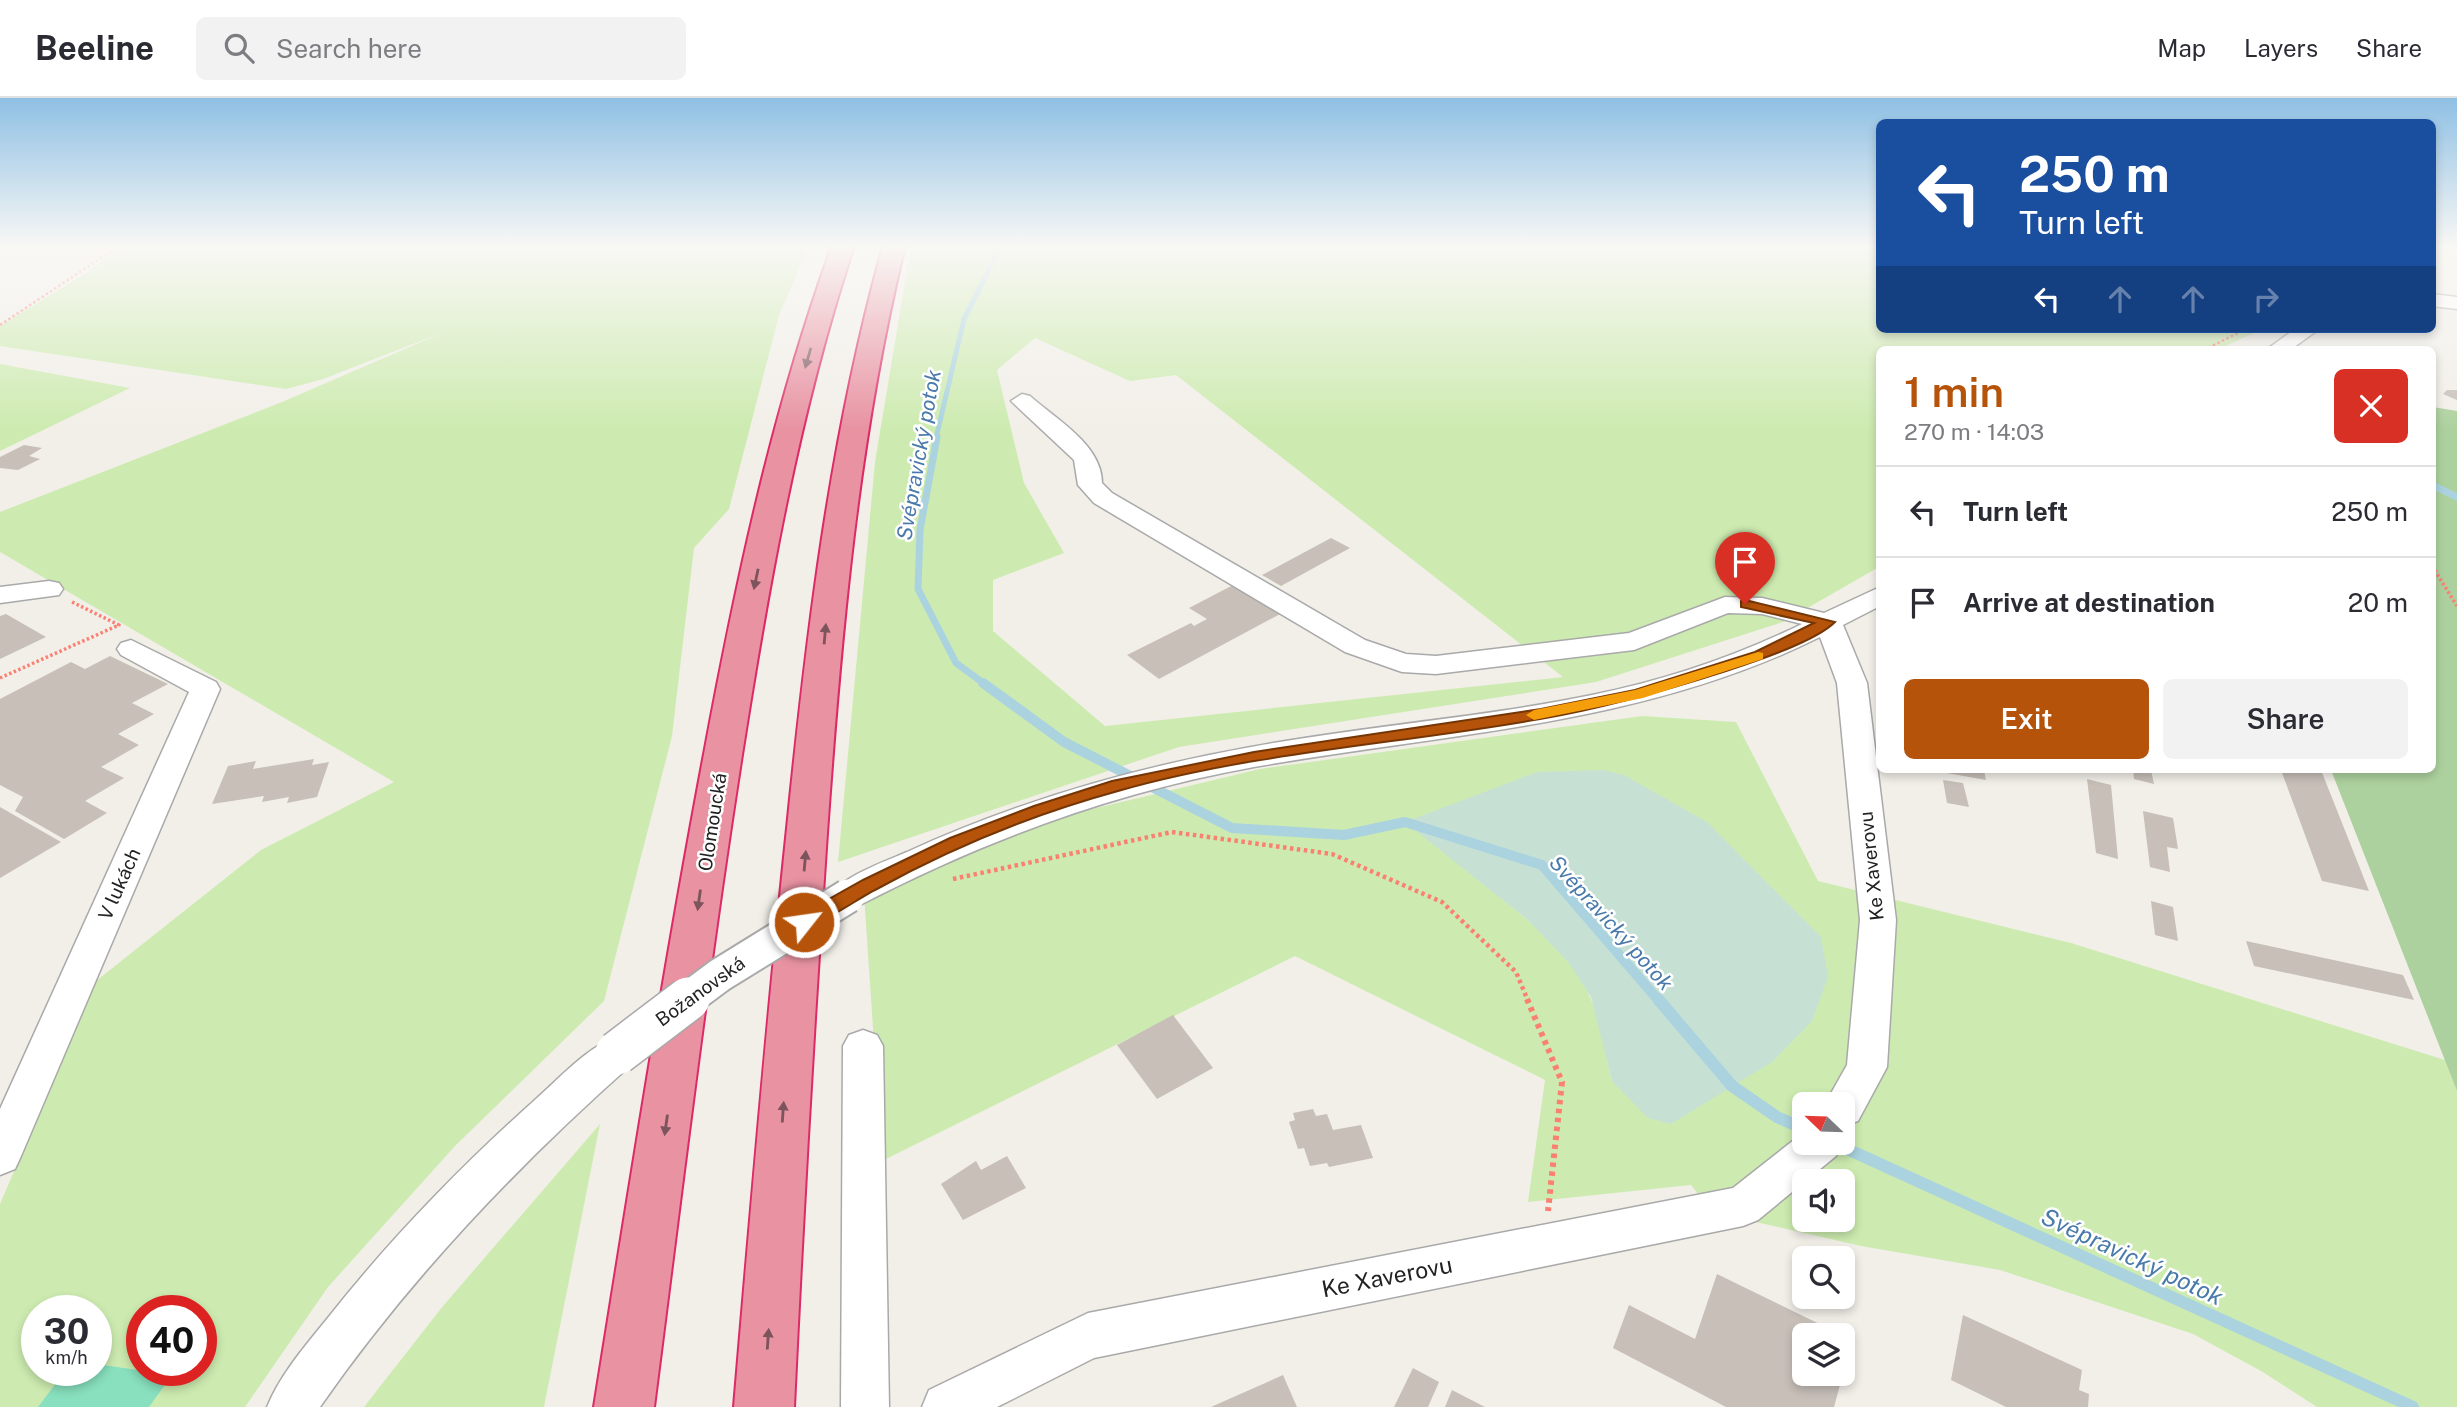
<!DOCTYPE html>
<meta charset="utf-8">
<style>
:root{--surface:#fff;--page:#f2f2f3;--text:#2b2b33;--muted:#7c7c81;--line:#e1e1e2;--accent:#b45309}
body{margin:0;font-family:"Public Sans",sans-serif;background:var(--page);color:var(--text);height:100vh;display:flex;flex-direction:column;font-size:26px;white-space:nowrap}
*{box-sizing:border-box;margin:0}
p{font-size:23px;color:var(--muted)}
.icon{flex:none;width:38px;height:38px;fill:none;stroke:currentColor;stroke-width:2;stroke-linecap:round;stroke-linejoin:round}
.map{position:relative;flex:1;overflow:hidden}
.panel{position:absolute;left:1876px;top:248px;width:560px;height:427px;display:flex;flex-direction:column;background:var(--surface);border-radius:10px;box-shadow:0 4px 10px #0003}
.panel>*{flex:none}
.banner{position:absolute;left:1876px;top:21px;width:560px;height:214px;border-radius:10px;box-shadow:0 4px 10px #0003;background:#1a4fa0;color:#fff;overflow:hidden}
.needle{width:46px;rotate:293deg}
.tools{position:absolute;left:1792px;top:994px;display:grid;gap:14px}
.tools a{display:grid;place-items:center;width:63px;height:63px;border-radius:10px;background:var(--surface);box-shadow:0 4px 10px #0003;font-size:35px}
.speed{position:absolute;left:21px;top:1197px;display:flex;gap:14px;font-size:35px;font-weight:700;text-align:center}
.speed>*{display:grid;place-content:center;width:91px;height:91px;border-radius:50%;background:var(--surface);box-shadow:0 4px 10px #0003;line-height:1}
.speed small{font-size:18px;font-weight:400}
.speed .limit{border:10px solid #d22;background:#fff;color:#111}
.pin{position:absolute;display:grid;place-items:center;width:60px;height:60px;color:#fff;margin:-72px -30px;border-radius:50% 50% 50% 0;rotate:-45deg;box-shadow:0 0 7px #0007}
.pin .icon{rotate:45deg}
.me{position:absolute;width:77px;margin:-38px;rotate:60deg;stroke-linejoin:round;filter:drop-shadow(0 0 5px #0008)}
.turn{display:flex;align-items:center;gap:24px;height:147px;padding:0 28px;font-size:32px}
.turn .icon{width:91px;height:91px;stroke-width:2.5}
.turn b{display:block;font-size:49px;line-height:60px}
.lanes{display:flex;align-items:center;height:66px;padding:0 28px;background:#0003;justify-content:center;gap:35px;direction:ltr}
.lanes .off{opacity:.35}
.round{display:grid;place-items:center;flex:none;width:74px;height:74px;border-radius:10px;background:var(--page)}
.headline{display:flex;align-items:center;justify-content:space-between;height:119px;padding:0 28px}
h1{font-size:42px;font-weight:600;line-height:52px;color:var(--accent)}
.primary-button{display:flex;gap:14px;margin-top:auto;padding:14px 28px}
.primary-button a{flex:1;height:80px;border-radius:10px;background:var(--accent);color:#fff;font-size:28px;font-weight:600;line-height:80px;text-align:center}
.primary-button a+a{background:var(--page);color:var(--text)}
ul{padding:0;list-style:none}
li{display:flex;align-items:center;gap:21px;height:91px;padding:0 28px;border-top:2px solid var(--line)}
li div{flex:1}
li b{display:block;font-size:26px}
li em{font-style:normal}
header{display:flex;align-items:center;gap:42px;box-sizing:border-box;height:98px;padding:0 35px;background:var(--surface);border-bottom:2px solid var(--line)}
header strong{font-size:33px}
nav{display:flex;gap:38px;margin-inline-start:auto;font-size:24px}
.search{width:490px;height:63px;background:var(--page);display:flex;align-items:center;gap:18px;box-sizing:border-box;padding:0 24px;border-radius:10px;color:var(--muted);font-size:26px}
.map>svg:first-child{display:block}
.grass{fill:#cdebb0;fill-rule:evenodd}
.forest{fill:#add19e}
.wetland{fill:#c6e0d4}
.pitch{fill:#88e0be}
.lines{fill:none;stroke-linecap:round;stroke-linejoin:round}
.stream-far3{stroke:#aad3df;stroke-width:5}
.stream-far2{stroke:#aad3df;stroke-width:7}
.stream-far1{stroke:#aad3df;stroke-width:10}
.stream{stroke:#aad3df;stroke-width:12}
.building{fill:#c7bfb8}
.minor-casing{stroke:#a9a9a9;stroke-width:3}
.highway-casing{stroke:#dc2a67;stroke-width:4}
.path-far3{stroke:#fa8072;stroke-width:2.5;stroke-dasharray:2.5 2.5;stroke-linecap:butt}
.path-far2{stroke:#fa8072;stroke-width:3.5;stroke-dasharray:2.5 2.5;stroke-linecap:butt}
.path-far1{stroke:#fa8072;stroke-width:4.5;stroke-dasharray:3.5 3.5;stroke-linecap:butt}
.path{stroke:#fa8072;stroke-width:6;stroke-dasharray:4.5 4.5;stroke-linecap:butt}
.minor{fill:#fff;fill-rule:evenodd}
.highway{fill:#e892a2;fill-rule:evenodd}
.minor-bridge-far1-casing{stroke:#a9a9a9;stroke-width:37;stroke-linecap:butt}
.minor-bridge-casing{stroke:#a9a9a9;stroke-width:46;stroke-linecap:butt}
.minor-bridge-far1{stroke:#fff;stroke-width:33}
.minor-bridge{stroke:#fff;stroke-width:43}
.oneway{fill:#7b545c}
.route{fill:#b45309;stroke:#753606;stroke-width:2}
.slow{fill:#f59e0b}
.labels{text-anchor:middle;stroke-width:5;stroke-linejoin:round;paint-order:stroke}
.street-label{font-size:19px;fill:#222;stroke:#fff}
.water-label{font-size:21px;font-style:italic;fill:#4a7aab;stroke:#fff}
.near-street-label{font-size:23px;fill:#222;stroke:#fff}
.near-water-label{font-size:24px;font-style:italic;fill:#4a7aab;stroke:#fff}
</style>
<header>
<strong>Beeline</strong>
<div class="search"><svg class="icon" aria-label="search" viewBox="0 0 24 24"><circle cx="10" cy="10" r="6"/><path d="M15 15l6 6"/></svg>Search here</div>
<nav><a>Map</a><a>Layers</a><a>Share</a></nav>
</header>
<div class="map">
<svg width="2457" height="1309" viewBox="0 0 2457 1309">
<rect width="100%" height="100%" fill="#f2efe9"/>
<g class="grass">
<path d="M 123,148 L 809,148 L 779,217 L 729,411 L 694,450 L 672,638 L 604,903 L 455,1048 L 328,1189 L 245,1309 L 0,1309 L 0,1106 L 96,883 L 261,752 L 394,684 L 0,454 L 0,414 L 282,304 L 444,234 L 323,281 L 286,291 L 0,248 L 0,228 L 89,173 ZM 37,1213 L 96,1213 L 96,1272 L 37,1272 ZM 142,1213 L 201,1213 L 201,1272 L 142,1272 Z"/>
<path d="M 911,148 L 1879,148 L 1880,231 L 2263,231 L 2217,252 L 1880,252 L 1879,469 L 1783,524 L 1596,584 L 1179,649 L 838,764 L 875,364 ZM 1035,240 L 1130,283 L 1176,277 L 1563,579 L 1105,628 L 993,533 L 993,482 L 1064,455 L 1024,385 L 997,272 Z"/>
<polygon points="0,266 130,290 0,353"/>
<path d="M 1642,618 L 1736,624 L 1818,783 L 2071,845 L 2445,962 L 2457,993 L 2457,1309 L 2317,1309 L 2261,1273 L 2193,1236 L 2000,1172 L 1861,1148 L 1712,1114 L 1691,1087 L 1528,1104 L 1545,982 L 1295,858 L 882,1063 L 864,797 L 1067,717 L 1260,671 ZM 1492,793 L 1772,964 L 1612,983 C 1605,956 1601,925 1590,899 C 1572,855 1528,822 1492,793 ZM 1804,1006 L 1843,1006 L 1843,1045 L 1804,1045 ZM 1804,1083 L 1843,1083 L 1843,1122 L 1804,1122 Z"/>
<polygon points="600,1026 544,1309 364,1309 443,1208"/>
</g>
<polygon class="forest" points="2433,309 2457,313 2457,993 2331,672 2432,672"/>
<polygon class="wetland" points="1603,672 1624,677 1707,724 1821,839 1828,879 1812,923 1772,964 1671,1026 1648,1020 1612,983 1591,899 1569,865 1529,823 1405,724 1537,674"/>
<polygon class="pitch" points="96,1266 172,1277 149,1309 38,1309 66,1272 96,1272"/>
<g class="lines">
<polyline class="stream-far3" points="936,340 964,221 1001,148"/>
<g class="stream-far2">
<polyline points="937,339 920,432 918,491 956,565 986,587"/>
<polyline points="2432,387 2457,399"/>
</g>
<polyline class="stream-far1" points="983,585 1064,644 1232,730 1344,737 1405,724 1542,767 1659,903"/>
<g class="stream">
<polyline points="1658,901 1732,988 1777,1019 1804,1031"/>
<polyline points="1834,1045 2413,1309"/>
</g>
</g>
<g class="building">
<polygon points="2447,292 2457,292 2457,302 2443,296"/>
<polygon points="24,347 42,350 29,358 40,361 18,372 0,370 0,359"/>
<polygon points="1331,440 1350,450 1281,488 1262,477"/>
<polygon points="1235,486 1282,515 1159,581 1127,557 1191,525 1194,528 1207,521 1189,510"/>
<polygon points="6,516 46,539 0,561 0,518"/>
<polygon points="110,558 168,586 132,605 154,616 118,636 139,647 101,669 124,680 85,703 107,715 64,741 15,713 23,699 0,687 0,601 71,564 85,571"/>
<polygon points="314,661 312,667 329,664 317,699 287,705 289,699 262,704 264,698 212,706 228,668 256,663 253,671"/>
<polygon points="1941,672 1984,672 1986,682 1941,674"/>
<polygon points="2133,672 2151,672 2154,686 2134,681"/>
<polygon points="2281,672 2321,672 2369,793 2322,783"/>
<polygon points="2087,681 2111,687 2118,761 2096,755"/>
<polygon points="1943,682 1963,685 1969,709 1947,705"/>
<polygon points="0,709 61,744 0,780"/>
<polygon points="2143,713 2173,720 2178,751 2167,749 2170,774 2150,769"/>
<polygon points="2151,803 2173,809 2178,843 2155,837"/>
<polygon points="2246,843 2403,877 2414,902 2254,868"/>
<polygon points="1173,917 1213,970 1157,1001 1117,947"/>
<polygon points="1313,1011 1316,1018 1327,1016 1333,1032 1361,1027 1373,1060 1329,1069 1327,1065 1310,1068 1304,1050 1298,1051 1289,1024 1295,1022 1293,1015"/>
<polygon points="1007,1058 1026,1090 963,1122 941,1086 976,1063 981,1072"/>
<polygon points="1717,1176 1842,1237 1804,1237 1804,1276 1843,1276 1834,1309 1726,1309 1613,1250 1629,1207 1695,1241"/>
<polygon points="1963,1217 2082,1272 2079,1292 2089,1296 2088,1309 2006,1309 1951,1282"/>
<polygon points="1843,1237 1851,1241 1844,1271 1843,1271"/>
<polygon points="1413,1270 1439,1284 1428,1309 1394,1309"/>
<polygon points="1283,1277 1297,1309 1211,1309"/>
<polygon points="1452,1292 1485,1309 1445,1309"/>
</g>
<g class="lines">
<defs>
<g id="minor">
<polygon points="2432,148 2446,148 2432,156"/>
<polygon points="2432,196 2457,199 2457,211 2432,208"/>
<polygon points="2295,231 2319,231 2290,252 2266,252"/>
<path d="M 1022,296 L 1030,298 C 1057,322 1102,347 1102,385 L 1112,395 L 1365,542 L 1406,556 L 1436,558 L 1629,535 L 1725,499 L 1762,500 L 1824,515 L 1880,489 L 1880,508 L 1843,527 L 1867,585 L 1896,822 L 1887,969 L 1858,1023 L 1843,1028 L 1843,1006 L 1825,1006 L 1847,967 L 1860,822 L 1837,585 L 1820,539 C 1642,628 1446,635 1254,669 C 1115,694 985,742 860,807 L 848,811 L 836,807 L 830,798 C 841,779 886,763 907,754 C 1016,704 1133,670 1251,649 C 1364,628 1479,620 1592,597 C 1666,582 1734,559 1802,526 L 1762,516 L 1728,515 L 1634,552 L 1436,576 L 1402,574 L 1345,554 L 1094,405 L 1078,387 L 1074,362 L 1011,303 Z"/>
<polygon points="49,483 59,485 63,491 59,497 0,505 0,489"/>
<polygon points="131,542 216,584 220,591 21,1058 15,1071 0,1077 0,1011 189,594 121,557 117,551 121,545"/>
<polygon points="863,932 877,937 883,948 889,1309 841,1309 843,948 849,937"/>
<path d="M 617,939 L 631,943 L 637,955 L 631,967 C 515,1070 409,1181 320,1309 L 267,1309 C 280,1277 305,1248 327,1221 C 390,1141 461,1068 537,1000 C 561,979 587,949 617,939 Z"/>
<polygon points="1804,1034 1804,1045 1842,1045 1836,1058 1758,1122 1743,1128 1094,1260 997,1309 922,1309 929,1292 1088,1215 1733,1090"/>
</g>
<g id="highway">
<path d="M 832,148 L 854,148 C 799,314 769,485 742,657 C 708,874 682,1091 654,1309 L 594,1309 C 629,1091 663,873 704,656 C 736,484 772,313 832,148 Z"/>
<path d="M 883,148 L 905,148 C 858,341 841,537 827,735 C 814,926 803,1117 794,1309 L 734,1309 C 750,1119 766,929 786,740 C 806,540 829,342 883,148 Z"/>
</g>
</defs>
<use href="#minor" class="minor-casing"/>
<use href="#highway" class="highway-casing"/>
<g class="path-far3">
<polyline points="0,227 119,148"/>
<polyline points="2204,252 2246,231"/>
</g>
<g class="path-far2">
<polyline points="2432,468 2457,508"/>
<polyline points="0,580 119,527 70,503"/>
</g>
<polyline class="path-far1" points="953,781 1172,734 1332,756 1442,804 1516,874 1528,903"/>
<polyline class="path" points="1527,901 1562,984 1548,1113"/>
<use href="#minor" class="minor"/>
<use href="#highway" class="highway"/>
<defs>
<polyline id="minor-bridge-far1" points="685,903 720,877 848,798"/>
<polyline id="minor-bridge" points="617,955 688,901"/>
</defs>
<use href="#minor-bridge-far1" class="minor-bridge-far1-casing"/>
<use href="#minor-bridge" class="minor-bridge-casing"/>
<use href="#minor-bridge-far1" class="minor-bridge-far1"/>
<use href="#minor-bridge" class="minor-bridge"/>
</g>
<defs><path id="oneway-solid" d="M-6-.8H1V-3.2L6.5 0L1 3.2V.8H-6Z" transform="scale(1.75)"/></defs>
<g class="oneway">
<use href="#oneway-solid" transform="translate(808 260) rotate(106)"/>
<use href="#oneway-solid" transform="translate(756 481) rotate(102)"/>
<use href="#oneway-solid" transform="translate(825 536) rotate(-85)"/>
<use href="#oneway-solid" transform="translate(805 763) rotate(-85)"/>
<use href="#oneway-solid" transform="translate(699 802) rotate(98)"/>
<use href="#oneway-solid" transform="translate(783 1014) rotate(-86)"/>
<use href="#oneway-solid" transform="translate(666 1027) rotate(98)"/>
<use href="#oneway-solid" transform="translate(768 1241) rotate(-86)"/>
</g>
<linearGradient id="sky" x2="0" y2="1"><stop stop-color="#8fc0e4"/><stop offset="0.45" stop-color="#f9f8f5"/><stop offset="1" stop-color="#f9f8f5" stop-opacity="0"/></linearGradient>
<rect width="2457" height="331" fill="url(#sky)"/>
<path class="route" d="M 1745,502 L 1835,524 C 1815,544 1753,564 1726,573 C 1664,593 1604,610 1540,621 C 1400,646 1255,654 1118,693 C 1034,716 951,750 875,792 C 858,800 813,834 797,829 L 795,824 L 797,819 L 863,782 L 950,740 L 1034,708 L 1112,683 L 1254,654 L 1541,611 L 1635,592 L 1755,554 L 1814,525 L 1741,509 L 1741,503 Z"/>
<polygon class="slow" points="1758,554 1763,555 1763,561 1643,600 1534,622 1526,617 1534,612 1635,592"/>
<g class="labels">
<g class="street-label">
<text transform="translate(712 724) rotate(-81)" y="7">Olomoucká</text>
<text transform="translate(1871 768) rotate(-96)" y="7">Ke Xaverovu</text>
<text transform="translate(119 786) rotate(-66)" y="7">V lukách</text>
<text transform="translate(700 893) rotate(-36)" y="7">Božanovská</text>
</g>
<g class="water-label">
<text transform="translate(919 357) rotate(-80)" y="7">Svépravický potok</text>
<text transform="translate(1611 825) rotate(48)" y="7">Svépravický potok</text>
</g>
<g class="near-street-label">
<text transform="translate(1387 1179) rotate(-11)" y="8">Ke Xaverovu</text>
</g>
<g class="near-water-label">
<text transform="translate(2132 1159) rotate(25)" y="8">Svépravický potok</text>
</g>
</g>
</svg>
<div class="tools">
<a><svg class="needle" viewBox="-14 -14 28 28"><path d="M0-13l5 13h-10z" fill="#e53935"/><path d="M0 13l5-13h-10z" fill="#7c7c81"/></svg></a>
<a><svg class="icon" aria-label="sound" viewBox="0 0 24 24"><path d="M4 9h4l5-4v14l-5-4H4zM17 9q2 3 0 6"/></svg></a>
<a><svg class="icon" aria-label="search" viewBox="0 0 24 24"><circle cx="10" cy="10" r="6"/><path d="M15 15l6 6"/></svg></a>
<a><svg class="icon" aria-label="layers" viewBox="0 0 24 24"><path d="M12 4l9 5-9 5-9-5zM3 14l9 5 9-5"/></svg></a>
</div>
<div class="speed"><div>30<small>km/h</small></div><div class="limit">40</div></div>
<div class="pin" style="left:1745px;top:506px;background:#d93025"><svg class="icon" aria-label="arrive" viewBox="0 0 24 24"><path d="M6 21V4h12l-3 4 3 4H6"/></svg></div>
<svg class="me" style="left:804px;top:824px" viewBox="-20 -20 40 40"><circle r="17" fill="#b45309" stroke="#fff" stroke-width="3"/><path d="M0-11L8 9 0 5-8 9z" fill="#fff"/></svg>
<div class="banner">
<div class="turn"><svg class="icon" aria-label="left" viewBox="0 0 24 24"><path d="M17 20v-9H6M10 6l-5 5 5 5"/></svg><div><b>250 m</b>Turn left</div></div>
<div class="lanes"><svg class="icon" aria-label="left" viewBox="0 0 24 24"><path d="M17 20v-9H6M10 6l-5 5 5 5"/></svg><svg class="icon off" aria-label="ahead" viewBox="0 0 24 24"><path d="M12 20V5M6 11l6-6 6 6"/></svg><svg class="icon off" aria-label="ahead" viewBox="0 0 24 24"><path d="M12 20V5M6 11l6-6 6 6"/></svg><svg class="icon off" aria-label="right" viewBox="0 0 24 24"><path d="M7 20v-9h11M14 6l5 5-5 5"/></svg></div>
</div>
<section class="panel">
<div class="headline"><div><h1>1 min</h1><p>270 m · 14:03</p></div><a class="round" style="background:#d93025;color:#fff"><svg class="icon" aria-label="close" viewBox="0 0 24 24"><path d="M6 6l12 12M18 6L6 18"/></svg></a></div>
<ul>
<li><svg class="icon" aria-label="left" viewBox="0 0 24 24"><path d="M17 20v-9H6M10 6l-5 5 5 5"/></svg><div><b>Turn left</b></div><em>250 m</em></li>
<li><svg class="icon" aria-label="arrive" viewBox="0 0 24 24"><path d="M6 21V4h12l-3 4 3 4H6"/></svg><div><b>Arrive at destination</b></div><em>20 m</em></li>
</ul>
<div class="primary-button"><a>Exit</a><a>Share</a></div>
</section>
</div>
